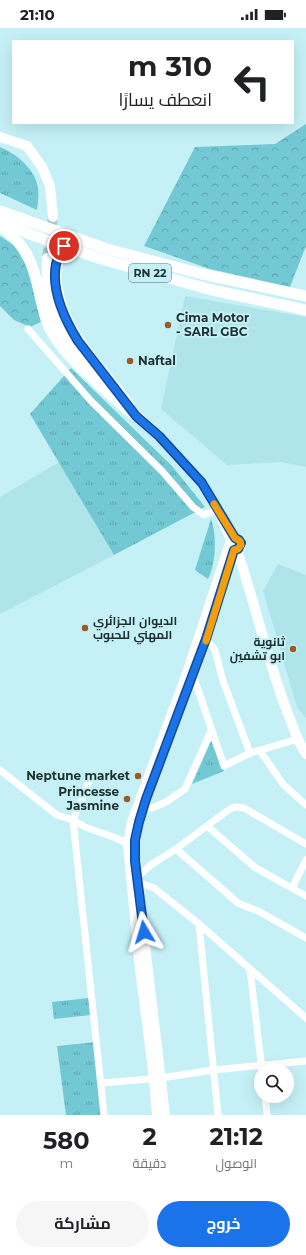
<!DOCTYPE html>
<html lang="ar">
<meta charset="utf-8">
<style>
:root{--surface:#fff;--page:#f6f6f6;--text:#202124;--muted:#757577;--accent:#1a73e8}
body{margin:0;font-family:Montserrat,Cairo,sans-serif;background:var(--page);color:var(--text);direction:rtl;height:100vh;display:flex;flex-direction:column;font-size:15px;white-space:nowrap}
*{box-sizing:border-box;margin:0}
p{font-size:13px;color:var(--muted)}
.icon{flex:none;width:22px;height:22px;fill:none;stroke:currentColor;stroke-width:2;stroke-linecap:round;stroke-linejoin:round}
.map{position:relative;height:1087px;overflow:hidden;direction:ltr}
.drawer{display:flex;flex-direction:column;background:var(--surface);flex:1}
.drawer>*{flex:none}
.banner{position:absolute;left:12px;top:12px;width:282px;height:84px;border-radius:0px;box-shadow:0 4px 16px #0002;direction:rtl;background:#fff;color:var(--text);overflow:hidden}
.tools{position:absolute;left:254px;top:1035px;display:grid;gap:8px}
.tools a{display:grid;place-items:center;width:40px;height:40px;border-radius:50%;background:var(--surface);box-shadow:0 4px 16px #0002;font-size:20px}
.pin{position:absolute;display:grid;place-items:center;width:34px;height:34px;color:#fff;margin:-17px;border:2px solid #fff;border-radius:50%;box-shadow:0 1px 4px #0007}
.me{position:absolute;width:44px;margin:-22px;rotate:353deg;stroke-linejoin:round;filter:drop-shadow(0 0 3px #0008)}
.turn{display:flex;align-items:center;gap:14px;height:84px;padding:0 16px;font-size:18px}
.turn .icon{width:52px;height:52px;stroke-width:2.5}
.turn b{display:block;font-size:28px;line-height:34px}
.eta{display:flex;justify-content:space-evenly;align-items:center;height:68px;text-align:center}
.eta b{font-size:24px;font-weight:700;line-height:28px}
.cta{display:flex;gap:8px;margin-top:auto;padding:8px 16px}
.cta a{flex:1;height:46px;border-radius:24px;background:var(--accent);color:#fff;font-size:16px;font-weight:700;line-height:46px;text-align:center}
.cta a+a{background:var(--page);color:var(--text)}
.status{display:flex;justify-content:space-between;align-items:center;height:28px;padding:0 20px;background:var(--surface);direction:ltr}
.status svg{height:11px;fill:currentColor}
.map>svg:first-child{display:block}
.built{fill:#b0e4eb}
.grass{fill:url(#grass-tufts)}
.forest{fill:url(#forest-crowns)}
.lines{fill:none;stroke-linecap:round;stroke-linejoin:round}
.secondary-tunnel{stroke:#a4cacf;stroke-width:10;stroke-dasharray:10 5;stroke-linecap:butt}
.minor{stroke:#fff;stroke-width:7}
.secondary{stroke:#fff;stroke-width:10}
.primary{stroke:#fff;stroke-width:11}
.route-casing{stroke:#114b97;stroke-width:10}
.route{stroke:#1a73e8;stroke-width:7}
.slow{stroke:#f59e0b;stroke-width:7}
.poi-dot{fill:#9b5a26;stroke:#c5f1f6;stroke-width:1.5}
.labels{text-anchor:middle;stroke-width:4;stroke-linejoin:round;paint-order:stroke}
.shield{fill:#c5f1f6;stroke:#506a6d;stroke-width:1}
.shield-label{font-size:11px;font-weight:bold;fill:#1e3032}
.poi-label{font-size:12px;font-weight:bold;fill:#1e3032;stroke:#c5f1f6;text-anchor:start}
</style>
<div class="status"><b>21:10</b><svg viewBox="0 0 49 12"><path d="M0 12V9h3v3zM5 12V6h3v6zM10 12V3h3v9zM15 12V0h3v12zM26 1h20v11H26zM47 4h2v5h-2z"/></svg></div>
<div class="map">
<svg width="306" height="1087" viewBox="0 0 306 1087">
<defs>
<pattern id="grass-tufts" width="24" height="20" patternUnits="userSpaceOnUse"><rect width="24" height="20" fill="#73c9d3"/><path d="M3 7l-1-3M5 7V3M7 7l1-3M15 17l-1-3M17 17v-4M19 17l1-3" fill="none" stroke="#5ea4ac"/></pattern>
<pattern id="forest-crowns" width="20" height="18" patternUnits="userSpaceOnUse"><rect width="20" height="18" fill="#73c9d3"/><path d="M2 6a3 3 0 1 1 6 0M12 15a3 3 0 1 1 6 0" fill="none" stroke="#5ea4ac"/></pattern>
</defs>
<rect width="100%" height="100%" fill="#c5f1f6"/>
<g class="built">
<polygon points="185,268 306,289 306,439 281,434 227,437 161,381"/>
<polygon points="59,434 114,527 0,586 0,469"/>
<polygon points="278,536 306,547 306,690 297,679 263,563"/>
</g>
<g class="grass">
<path d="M 0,119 C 17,126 35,141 38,160 C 39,167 38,175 37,182 L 0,165 Z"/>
<polygon points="71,340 172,438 205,479 114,527 30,386"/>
<path d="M 211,491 C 217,507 216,536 208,551 L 195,542 Z"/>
<polygon points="211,713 224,743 192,756"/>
<polygon points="89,970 91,987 54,991 52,974"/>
<polygon points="96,1014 103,1087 66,1087 57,1018"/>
</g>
<g class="forest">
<polygon points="306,96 306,218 290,259 210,241 144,218 195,119 275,116"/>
<polygon points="0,208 15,218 26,237 32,256 41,294 30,299 14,292 0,278"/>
</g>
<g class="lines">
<polyline class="secondary-tunnel" points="47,230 53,189"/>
<g class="minor">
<polyline points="28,301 91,373 162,443 193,479 204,487 218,481"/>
<polyline points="206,611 215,622 223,653 250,725"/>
<polyline points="193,647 224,738 250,725 298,711"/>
<polyline points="260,723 283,756 306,777"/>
<polyline points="0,742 57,787 73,792 85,799 116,810 128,816"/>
<polyline points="90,751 73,792 104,1087"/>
<polyline points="144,775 148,779 152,780 166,774 185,761 211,703"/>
<polyline points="207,798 256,840 306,868"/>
<polyline points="176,821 238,875 260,884 306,910"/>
<polyline points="137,849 152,836 176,821 227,783 234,779 244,780 306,816"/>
<polyline points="138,854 154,860 199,896 306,990"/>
<polyline points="292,860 306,832"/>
<polyline points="199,896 218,1087"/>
<polyline points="250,941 262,1042"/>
<polyline points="101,1055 161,1050 213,1042 306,1033"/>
<polyline points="265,1068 267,1087"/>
</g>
<g class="secondary">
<polyline points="0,109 27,118 42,139 50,158 53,189"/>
<path d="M 47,230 C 47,241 46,253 48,264 C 55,302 80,329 106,357"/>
<polyline points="131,382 159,408 184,435 202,455 221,486"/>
<path d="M 229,518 C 231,522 234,523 238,521 L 241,517 L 240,513 L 235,510 L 230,501"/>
<path d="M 237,522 C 255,575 267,631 287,683 C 293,698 297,713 306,726"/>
<polyline points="192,651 206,611 231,531"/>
<polyline points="137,803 135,812 135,833 165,1087"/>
<polyline points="157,1087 154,1050 140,941 129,828 128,816 132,794 187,645 229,518 231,512 218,481"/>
</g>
<g class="primary">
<polyline points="0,183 107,221 202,246 306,268"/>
<polyline points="0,190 27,205 98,230 212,262 306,282"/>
<path d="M 0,198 C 8,204 16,210 22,219 C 39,242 38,273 49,299 C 60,321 79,338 96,354 C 109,366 121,378 136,388"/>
<path d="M 65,219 C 54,236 54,249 59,269 C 70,313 104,342 129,377"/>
</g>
</g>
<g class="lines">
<defs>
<path id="route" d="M 64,218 C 61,224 58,229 56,236 C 51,262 65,292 78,313 L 136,388 L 159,408 L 202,455 L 235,510 L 239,512 L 241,515 L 238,521 L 234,522 L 206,611 L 146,771 L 139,794 L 135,812 L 135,833 L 144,904"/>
</defs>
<use href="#route" class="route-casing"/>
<use href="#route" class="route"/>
<polyline class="slow" points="206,613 234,522 238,521 241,517 240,513 235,510 214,476"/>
</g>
<g class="poi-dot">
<circle cx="168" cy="297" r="4"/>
<circle cx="130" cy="333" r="4"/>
<circle cx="85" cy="600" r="4"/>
<circle cx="293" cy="621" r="4"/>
<circle cx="138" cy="748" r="4"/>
<circle cx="127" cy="771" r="4"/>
</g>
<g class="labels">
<rect class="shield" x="129" y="236" width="42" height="18" rx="3"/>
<g class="shield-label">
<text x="150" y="249">RN 22</text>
</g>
<g class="poi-label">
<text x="176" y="294">Cima Motor<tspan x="176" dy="14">- SARL GBC</tspan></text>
<text x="138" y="337">Naftal</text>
<text x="93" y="597">الديوان الجزائري<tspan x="93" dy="14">المهني للحبوب</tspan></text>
<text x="285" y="618" text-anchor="end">ثانوية<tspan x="285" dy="14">ابو تشفين</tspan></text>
<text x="130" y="752" text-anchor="end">Neptune market</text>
<text x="119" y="768" text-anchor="end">Princesse<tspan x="119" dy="14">Jasmine</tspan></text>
</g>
</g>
</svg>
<div class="tools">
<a><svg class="icon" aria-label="search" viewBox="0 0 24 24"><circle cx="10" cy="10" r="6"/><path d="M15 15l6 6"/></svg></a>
</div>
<div class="pin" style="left:64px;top:218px;background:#d93025"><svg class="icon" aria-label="arrive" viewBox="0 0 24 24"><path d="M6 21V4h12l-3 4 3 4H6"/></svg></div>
<svg class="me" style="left:144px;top:904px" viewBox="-20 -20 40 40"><path d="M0-17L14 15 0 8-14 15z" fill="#1a73e8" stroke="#fff" stroke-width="4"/></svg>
<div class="banner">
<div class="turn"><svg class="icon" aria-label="left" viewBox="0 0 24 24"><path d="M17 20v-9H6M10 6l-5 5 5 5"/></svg><div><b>310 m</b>انعطف يسارًا</div></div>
</div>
</div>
<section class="drawer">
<div class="eta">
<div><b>21:12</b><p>الوصول</p></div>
<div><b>2</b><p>دقيقة</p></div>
<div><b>580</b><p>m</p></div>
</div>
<div class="cta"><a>خروج</a><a>مشاركة</a></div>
</section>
